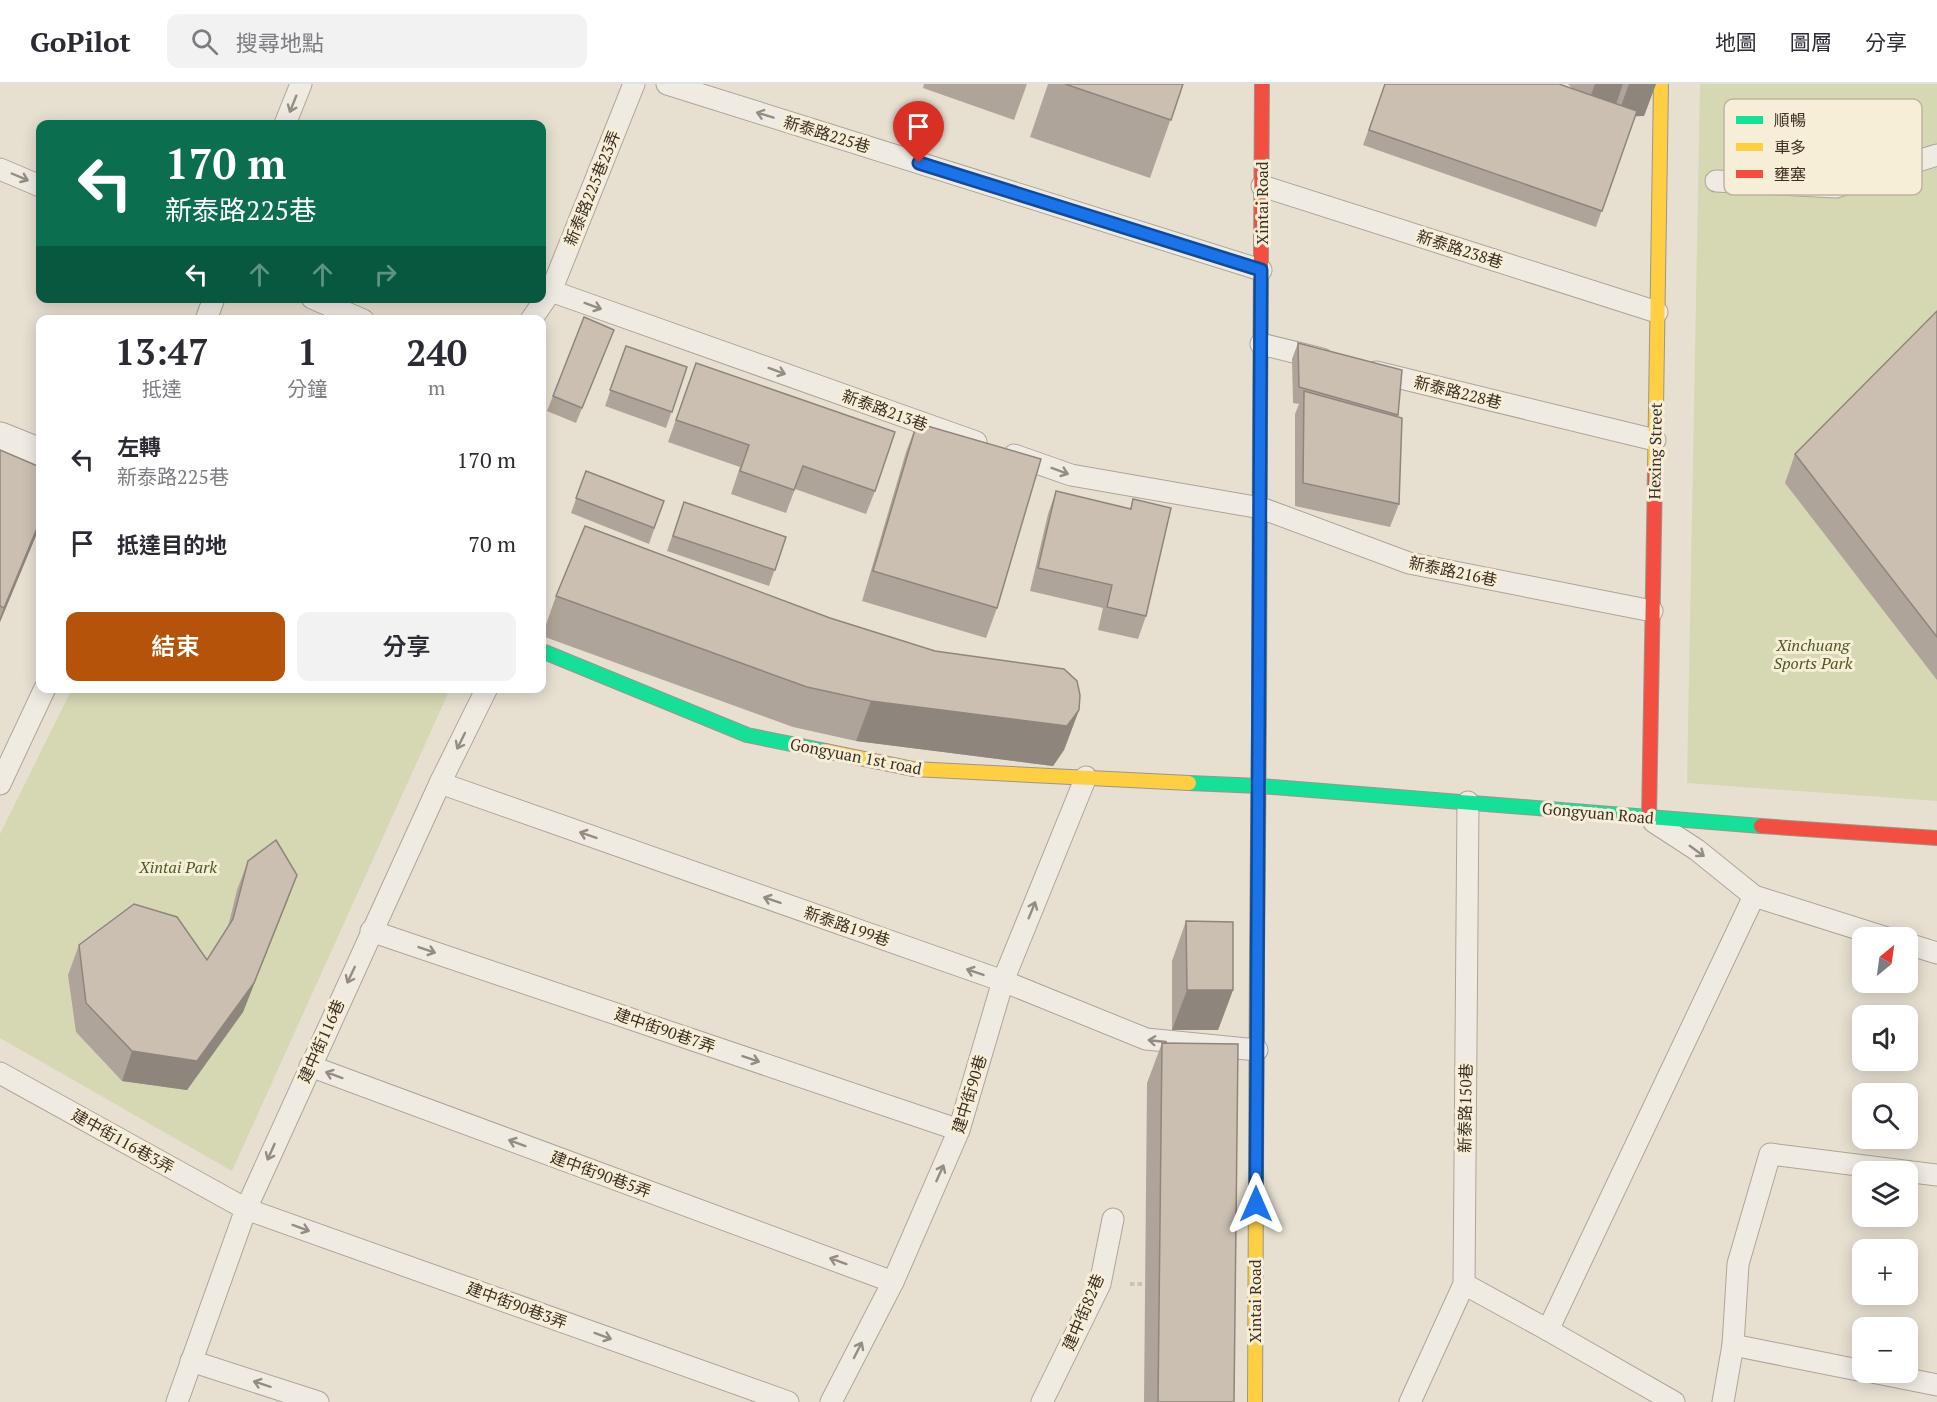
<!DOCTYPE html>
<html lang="zh-TW">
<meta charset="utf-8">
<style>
:root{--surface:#fff;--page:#f2f2f3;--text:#2b2b33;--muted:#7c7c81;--line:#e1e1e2;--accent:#b45309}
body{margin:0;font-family:"PT Serif","Noto Sans TC",serif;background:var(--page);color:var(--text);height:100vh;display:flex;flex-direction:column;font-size:22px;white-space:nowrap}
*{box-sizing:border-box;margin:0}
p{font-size:20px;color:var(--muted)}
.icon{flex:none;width:33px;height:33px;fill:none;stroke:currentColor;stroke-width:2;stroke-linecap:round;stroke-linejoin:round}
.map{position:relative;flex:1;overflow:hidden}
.side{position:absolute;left:36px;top:231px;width:510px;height:378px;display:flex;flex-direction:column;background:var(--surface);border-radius:12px;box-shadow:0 3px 15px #0003}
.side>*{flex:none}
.guide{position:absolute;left:36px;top:36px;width:510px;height:183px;border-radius:12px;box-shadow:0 3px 15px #0003;background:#0b6e4f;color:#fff;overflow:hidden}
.needle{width:39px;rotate:29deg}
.buttons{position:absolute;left:1852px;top:843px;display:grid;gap:12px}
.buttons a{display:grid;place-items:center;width:66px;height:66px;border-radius:12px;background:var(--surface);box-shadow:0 3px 15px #0003;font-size:30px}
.pin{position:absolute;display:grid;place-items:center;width:51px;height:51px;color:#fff;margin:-62px -26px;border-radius:50% 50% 50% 0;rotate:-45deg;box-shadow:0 0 6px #0007}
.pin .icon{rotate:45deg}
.me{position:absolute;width:66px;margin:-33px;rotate:0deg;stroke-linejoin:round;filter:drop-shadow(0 0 4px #0008)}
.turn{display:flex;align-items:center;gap:21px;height:126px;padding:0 30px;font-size:27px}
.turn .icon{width:78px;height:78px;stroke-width:2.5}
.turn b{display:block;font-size:42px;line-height:51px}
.lanes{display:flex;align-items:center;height:57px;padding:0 30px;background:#0003;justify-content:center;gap:30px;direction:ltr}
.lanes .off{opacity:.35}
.eta{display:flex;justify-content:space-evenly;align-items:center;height:102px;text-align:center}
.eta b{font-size:36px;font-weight:600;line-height:42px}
.button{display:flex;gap:12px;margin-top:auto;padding:12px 30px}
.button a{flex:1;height:69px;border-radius:12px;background:var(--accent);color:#fff;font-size:24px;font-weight:600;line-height:69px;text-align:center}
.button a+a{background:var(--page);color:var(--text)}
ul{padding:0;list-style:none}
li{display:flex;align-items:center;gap:18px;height:84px;padding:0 30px}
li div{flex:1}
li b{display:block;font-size:22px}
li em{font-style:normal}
header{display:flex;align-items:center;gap:36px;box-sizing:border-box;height:84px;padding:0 30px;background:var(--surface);border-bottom:2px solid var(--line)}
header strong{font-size:28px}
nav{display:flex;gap:33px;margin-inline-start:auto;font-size:21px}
.search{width:420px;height:54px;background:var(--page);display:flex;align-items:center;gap:15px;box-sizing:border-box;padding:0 21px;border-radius:12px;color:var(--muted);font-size:22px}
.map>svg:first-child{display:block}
.green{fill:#d6d7b3}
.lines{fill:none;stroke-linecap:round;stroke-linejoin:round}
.lane-casing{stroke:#ada599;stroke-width:23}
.street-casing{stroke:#ada599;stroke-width:35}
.fast-casing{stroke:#9c958a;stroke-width:16}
.slow-casing{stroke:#9c958a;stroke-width:16}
.jam-casing{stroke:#9c958a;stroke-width:16}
.path{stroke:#c8c2b9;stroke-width:4;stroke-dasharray:4.5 3;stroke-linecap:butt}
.lane{stroke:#efebe3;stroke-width:21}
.street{stroke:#efebe3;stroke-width:33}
.fast{stroke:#16e098;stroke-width:14}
.slow{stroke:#ffcf43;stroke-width:14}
.jam{stroke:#f24e42;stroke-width:14}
.wall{fill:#afa499}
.shaded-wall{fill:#8e867d}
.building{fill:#cbbfb2;stroke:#8e867d;stroke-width:1.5}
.oneway{stroke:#968c82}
.route-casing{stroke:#114b97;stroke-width:15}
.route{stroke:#1a73e8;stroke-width:10}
.labels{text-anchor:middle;stroke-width:6;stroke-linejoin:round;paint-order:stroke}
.street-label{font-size:16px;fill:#3d2e20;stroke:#f7eed8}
.park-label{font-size:16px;font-style:italic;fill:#4d5a26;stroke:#f7eed8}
.key{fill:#f7eed8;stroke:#bfb4a1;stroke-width:1.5}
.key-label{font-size:16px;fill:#3d2e20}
</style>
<header>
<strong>GoPilot</strong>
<div class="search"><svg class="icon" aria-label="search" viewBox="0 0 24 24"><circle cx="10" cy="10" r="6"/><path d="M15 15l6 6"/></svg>搜尋地點</div>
<nav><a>地圖</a><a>圖層</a><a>分享</a></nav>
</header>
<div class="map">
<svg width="1937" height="1318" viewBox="0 0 1937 1318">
<rect width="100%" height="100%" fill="#e7e0d1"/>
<g class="green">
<polygon points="1700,0 1937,0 1937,717 1687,699"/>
<polygon points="72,605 450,605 232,1087 0,954 0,750"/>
</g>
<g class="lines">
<defs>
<g id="lane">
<polyline points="667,0 1261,186"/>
<polyline points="285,40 301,0"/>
<polyline points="0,85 40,102"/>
<polyline points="1716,97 1836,103 1937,71"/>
<polyline points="1262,102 1657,228"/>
<polyline points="551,207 634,0"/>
<polyline points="312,214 363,236"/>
<polyline points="206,236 214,214"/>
<polyline points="531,236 551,207 976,358"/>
<polyline points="1261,260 1322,275"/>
<polyline points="1376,288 1655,356"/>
<polyline points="1014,371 1071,391 1261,424 1409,479 1652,527"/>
<polyline points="440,699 1003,897 1146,955 1257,966"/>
<polyline points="0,700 45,604"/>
<polyline points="1654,738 1697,766 1754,812 1887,854"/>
<polyline points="371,847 959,1046"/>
<polyline points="1908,860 1937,869"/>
<polyline points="310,982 893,1198"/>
<polyline points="0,989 246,1125 788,1318"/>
<polyline points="1464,1200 1548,1246 1674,1318"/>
<polyline points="1548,1246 1754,812"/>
<polyline points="1733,1261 1863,1287"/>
<polyline points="191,1277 318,1318"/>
<polyline points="1872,1288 1937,1301"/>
<polyline points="177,1318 246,1125 440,699 487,604"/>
<polyline points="831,1318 893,1198 959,1046 1003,897 1086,693"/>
<polyline points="1042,1318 1100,1200 1113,1135"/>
<polyline points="1410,1318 1464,1200 1468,718"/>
<polyline points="1723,1318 1733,1261 1738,1180 1770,1070 1937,1091"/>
</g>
<polyline id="street" points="0,355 40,371"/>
<g id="fast">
<polyline points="542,567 747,651 826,667"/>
<polyline points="1259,638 1260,342"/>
<polyline points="1189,699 1260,702 1761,742"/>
</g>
<g id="slow">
<polyline points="1655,388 1661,0"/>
<polyline points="826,667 913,685 1189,699"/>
<polyline points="1255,1318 1257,872"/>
</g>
<g id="jam">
<polyline points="1260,342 1262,0"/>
<polyline points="1649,734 1655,388"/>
<polyline points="1761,742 1937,754"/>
<polyline points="1257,872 1259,638"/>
</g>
</defs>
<use href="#lane" class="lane-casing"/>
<use href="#street" class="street-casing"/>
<use href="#fast" class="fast-casing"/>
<use href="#slow" class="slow-casing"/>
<use href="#jam" class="jam-casing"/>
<polyline class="path" points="1130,1200 1145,1200"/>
<use href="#lane" class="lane"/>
<use href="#street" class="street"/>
<use href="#fast" class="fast"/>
<use href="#slow" class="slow"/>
<use href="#jam" class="jam"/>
</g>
<g class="wall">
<polygon points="924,0 1027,0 1014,36 923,4"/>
<polygon points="1048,0 1183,0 1150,94 1030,53"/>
<polygon points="1385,0 1572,4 1568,0 1656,0 1644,32 1635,32 1596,143 1363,61"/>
<polygon points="1937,227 1937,596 1785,399 1795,370"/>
<polygon points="1298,259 1398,331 1399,420 1390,443 1295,422 1295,330 1299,320 1293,319 1292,275"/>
<polygon points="608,261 576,339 547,327 553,312"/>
<polygon points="626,262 687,283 666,344 605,322"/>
<polygon points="696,279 875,407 866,430 795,405 786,429 731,410 740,383 668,358"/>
<polygon points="917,339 997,524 986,554 862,517 906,368"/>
<polygon points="0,366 40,383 40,442 0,538"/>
<polygon points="586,387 664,417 649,460 571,429"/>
<polygon points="1056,407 1130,425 1133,415 1146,532 1138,555 1098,546 1103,524 1030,507 1048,430"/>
<polygon points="684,418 786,453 769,502 667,467"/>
<polygon points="556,512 1079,626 1064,666 1053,682 856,657 793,643 542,552"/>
<polygon points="248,777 297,791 286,820 243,928 187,1006 122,997 76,948 68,891 79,861 207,876 228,843 237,806"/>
<polygon points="1186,837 1233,906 1218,946 1172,946 1172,877"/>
<polygon points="1162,959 1234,1318 1144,1318 1147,999"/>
</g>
<g class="shaded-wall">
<polygon points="1595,0 1623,0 1615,23 1587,22"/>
<polygon points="1629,0 1656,0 1644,32 1617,33"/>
<polygon points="40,437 40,442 0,538 0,534 4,524"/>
<polygon points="871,617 1079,626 1064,666 1053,682 856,657"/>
<polygon points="297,791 286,820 243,928 187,1006 122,997 132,967"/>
<polygon points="1187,906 1233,906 1218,946 1172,946"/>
</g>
<g class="building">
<polygon points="1065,0 1183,0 1171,36"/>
<polygon points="1385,0 1559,0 1637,27 1602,127 1369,46"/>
<polygon points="1937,227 1937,553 1795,370"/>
<polygon points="584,233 614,246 582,324 553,312"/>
<polygon points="1298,259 1402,286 1398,331 1299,303"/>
<polygon points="626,262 687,283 672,328 610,306"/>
<polygon points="696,279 895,348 875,407 803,382 794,406 740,387 749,361 676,336"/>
<polygon points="1304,307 1402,334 1399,420 1303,399"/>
<polygon points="917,339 1041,375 997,524 873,487"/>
<polygon points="0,366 40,383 40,437 4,524 0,522"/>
<polygon points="586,387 664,417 654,444 576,414"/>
<polygon points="1056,407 1131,425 1133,415 1171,424 1146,532 1107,523 1112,501 1038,484"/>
<polygon points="684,418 786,453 775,486 673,452"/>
<polygon points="585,442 830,534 935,567 1064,585 1077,597 1080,611 1079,626 1067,642 871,617 807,603 556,512"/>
<polygon points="276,756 297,791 254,899 197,977 132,967 86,919 79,861 134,820 177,833 207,876 233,835 248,777"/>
<polygon points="1186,837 1233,838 1233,906 1187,906"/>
<polygon points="1162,959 1238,960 1234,1318 1158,1318"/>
</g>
<defs><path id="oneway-shaft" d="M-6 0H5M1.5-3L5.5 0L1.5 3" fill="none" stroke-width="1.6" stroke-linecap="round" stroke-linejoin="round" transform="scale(1.5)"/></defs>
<g class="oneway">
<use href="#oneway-shaft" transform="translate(293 20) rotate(112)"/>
<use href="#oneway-shaft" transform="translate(765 31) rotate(-163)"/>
<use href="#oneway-shaft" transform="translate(20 93) rotate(23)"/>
<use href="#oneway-shaft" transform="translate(593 222) rotate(20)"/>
<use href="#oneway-shaft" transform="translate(777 287) rotate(20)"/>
<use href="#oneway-shaft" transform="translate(1060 387) rotate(20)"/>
<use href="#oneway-shaft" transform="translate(461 657) rotate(116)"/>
<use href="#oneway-shaft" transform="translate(588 751) rotate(-161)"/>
<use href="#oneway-shaft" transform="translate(1697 767) rotate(36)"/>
<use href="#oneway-shaft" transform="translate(772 816) rotate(-161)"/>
<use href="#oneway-shaft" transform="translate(1032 826) rotate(-68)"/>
<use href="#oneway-shaft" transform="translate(427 866) rotate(19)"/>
<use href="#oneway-shaft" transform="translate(975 888) rotate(-161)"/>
<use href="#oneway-shaft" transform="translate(351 891) rotate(115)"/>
<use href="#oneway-shaft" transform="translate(1157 957) rotate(-174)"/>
<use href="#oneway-shaft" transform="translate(751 975) rotate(19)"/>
<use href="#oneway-shaft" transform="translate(334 991) rotate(-160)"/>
<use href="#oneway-shaft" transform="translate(517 1059) rotate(-160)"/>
<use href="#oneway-shaft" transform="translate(271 1068) rotate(114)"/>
<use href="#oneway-shaft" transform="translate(940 1089) rotate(-66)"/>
<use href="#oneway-shaft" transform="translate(301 1144) rotate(20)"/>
<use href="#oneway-shaft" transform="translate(838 1177) rotate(-160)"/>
<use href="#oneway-shaft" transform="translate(603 1252) rotate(20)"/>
<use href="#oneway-shaft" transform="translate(858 1266) rotate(-63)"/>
<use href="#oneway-shaft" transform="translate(262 1300) rotate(-162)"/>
</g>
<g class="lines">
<defs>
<polyline id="route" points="919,79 1261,186 1256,1120"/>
</defs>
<use href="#route" class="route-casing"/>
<use href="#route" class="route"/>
</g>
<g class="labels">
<g class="street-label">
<text transform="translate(827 50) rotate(17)" y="6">新泰路225巷</text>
<text transform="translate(592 104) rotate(-68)" y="6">新泰路225巷23弄</text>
<text transform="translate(1262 119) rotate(-90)" y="6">Xintai Road</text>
<text transform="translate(1460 165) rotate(18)" y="6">新泰路238巷</text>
<text transform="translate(1458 308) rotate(14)" y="6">新泰路228巷</text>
<text transform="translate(885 326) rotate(20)" y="6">新泰路213巷</text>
<text transform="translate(1655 367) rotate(-89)" y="6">Hexing Street</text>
<text transform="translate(1453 487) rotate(12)" y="6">新泰路216巷</text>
<text transform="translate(856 672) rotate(11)" y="6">Gongyuan 1st road</text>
<text transform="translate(1598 729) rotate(5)" y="6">Gongyuan Road</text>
<text transform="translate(847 842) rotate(19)" y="6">新泰路199巷</text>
<text transform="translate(665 946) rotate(19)" y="6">建中街90巷7弄</text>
<text transform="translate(321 957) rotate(-66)" y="6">建中街116巷</text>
<text transform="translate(969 1010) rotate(-73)" y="6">建中街90巷</text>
<text transform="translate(1465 1024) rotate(-89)" y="6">新泰路150巷</text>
<text transform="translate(123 1057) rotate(29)" y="6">建中街116巷3弄</text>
<text transform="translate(601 1090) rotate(20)" y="6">建中街90巷5弄</text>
<text transform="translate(1255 1217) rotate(-90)" y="6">Xintai Road</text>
<text transform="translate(517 1221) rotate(20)" y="6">建中街90巷3弄</text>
<text transform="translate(1083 1228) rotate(-67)" y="6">建中街82巷</text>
</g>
<g class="park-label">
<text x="1813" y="567">Xinchuang<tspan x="1813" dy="18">Sports Park</tspan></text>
<text x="178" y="789">Xintai Park</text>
</g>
</g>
<rect x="1724" y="15" width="198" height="96" rx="9" class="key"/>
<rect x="1736" y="32" width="27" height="8" fill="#16e098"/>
<rect x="1736" y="59" width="27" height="8" fill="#ffcf43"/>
<rect x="1736" y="86" width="27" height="8" fill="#f24e42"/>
<g class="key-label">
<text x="1774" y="42">順暢</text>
<text x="1774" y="69">車多</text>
<text x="1774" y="96">壅塞</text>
</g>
</svg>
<div class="buttons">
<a><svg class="needle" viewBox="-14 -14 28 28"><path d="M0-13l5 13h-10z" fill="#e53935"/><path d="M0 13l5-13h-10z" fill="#7c7c81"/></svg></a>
<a><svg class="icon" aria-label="sound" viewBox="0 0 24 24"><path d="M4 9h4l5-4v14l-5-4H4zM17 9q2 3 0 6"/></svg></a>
<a><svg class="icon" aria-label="search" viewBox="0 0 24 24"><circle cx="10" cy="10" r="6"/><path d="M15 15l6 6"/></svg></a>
<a><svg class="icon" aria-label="layers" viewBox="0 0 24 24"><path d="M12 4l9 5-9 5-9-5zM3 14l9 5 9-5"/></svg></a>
<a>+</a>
<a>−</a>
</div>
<div class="pin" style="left:919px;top:79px;background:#d93025"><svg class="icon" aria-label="arrive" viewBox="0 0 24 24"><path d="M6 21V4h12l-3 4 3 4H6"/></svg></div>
<svg class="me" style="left:1256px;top:1120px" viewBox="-20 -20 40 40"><path d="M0-17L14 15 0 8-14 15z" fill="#1a73e8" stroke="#fff" stroke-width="4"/></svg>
<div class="guide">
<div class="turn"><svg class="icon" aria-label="left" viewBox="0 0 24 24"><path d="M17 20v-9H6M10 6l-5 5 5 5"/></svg><div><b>170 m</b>新泰路225巷</div></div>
<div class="lanes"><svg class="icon" aria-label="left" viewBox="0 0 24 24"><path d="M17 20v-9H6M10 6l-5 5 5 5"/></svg><svg class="icon off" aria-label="ahead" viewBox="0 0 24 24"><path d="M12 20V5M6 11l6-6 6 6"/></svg><svg class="icon off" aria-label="ahead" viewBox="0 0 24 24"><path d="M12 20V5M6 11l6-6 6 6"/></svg><svg class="icon off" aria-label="right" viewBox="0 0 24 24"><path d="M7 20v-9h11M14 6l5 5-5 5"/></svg></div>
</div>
<section class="side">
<div class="eta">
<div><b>13:47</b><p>抵達</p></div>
<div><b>1</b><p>分鐘</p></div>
<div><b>240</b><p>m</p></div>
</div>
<ul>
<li><svg class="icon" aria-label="left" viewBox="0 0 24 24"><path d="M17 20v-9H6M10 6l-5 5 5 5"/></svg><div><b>左轉</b><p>新泰路225巷</p></div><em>170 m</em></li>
<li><svg class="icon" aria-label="arrive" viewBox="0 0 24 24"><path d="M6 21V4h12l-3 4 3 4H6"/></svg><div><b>抵達目的地</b></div><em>70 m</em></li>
</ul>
<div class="button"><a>結束</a><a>分享</a></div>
</section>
</div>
